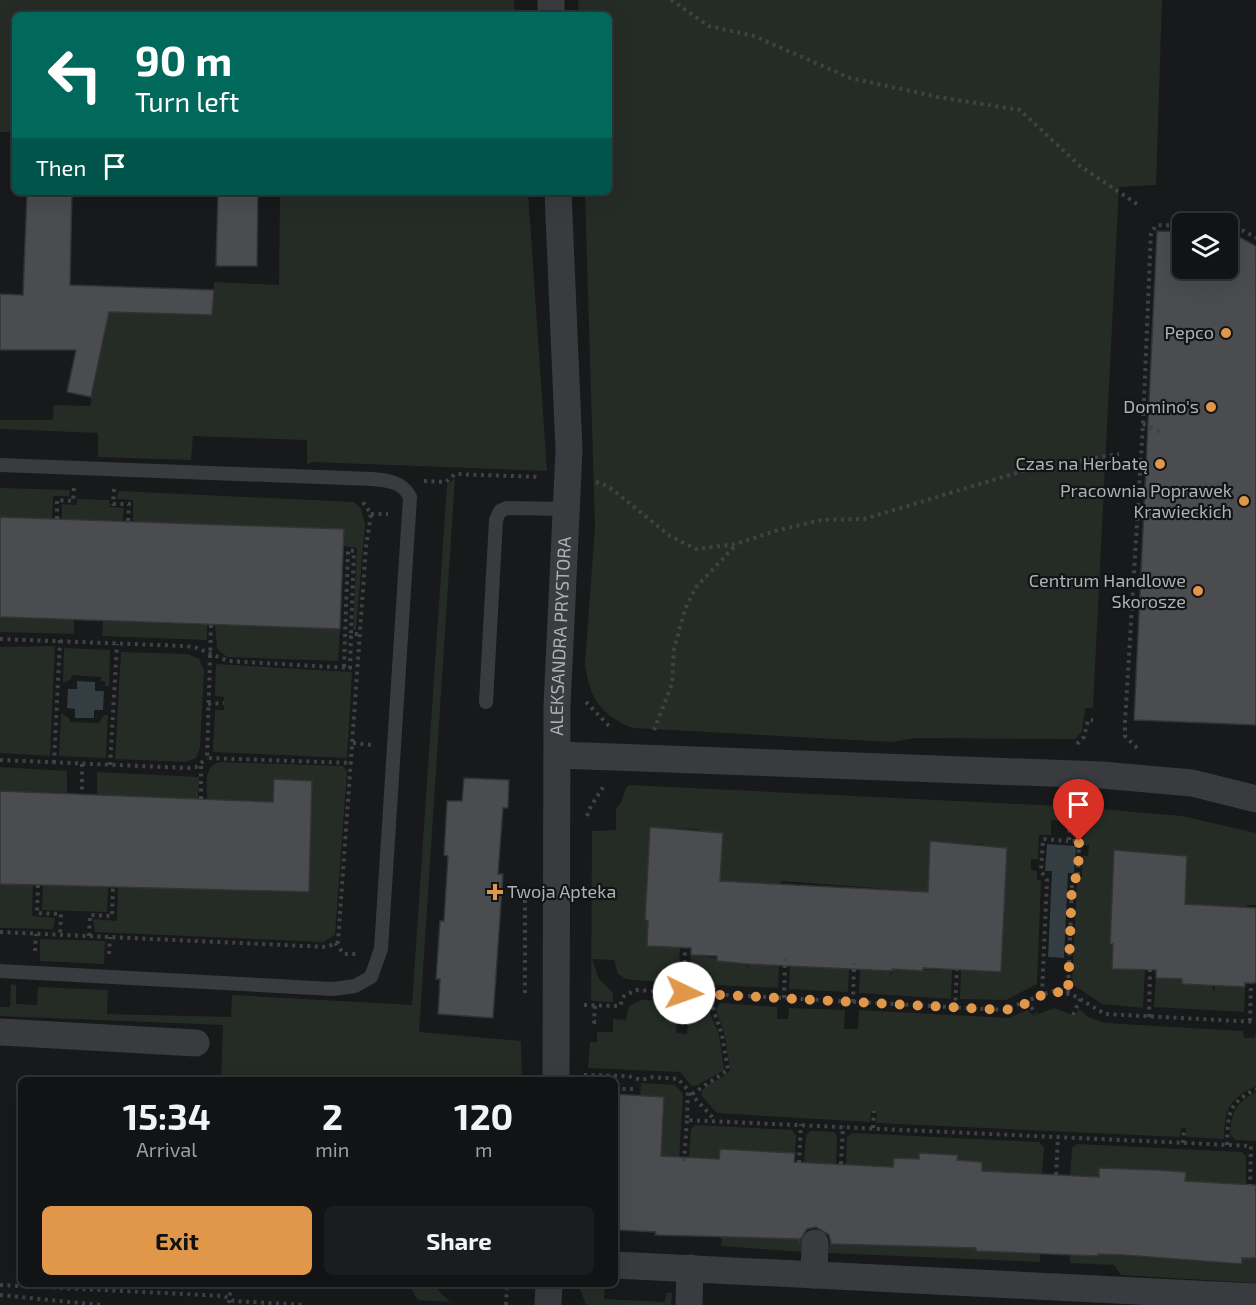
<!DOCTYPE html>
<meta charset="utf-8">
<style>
:root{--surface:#121314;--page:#1b1c1d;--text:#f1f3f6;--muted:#9c9ea0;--line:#313234;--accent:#e0974a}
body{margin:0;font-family:"Exo 2",sans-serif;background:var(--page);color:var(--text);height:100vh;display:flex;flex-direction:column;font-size:22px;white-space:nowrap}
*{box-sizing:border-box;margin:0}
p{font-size:20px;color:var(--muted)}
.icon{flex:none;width:33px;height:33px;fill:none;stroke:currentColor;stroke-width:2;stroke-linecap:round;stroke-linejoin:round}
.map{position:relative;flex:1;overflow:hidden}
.panel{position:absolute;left:18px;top:1077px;width:600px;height:210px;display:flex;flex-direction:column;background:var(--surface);border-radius:9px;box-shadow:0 6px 24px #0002,0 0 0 2px var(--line)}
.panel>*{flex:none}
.hud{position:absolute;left:12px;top:12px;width:600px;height:183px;border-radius:9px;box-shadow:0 6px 24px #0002,0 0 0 2px var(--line);background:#00695c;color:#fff;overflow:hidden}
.buttons{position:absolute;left:1172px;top:213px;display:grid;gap:12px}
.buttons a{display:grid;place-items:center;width:66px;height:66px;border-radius:9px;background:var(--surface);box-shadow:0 6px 24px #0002,0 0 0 2px var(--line);font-size:30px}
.pin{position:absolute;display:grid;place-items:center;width:51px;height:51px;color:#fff;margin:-62px -26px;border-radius:50% 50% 50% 0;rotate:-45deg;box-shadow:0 0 6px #0007}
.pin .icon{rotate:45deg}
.me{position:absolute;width:66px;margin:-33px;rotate:93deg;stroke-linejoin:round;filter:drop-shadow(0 0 4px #0008)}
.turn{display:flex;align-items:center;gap:21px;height:126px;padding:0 24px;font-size:27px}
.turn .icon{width:78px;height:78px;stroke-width:2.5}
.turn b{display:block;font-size:42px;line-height:51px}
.then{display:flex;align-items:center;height:57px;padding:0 24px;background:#0003;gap:12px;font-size:22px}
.eta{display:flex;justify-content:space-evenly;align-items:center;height:102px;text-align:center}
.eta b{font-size:36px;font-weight:700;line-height:42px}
.primary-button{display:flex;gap:12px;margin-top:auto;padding:12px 24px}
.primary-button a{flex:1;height:69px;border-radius:9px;background:var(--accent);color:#111;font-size:24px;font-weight:700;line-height:69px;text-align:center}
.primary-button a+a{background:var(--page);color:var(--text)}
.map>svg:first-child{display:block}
.green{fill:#252c25}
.water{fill:#333d42}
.building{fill:#4a4c4f;stroke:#333336;stroke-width:1.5}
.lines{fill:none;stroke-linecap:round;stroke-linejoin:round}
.path{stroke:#404246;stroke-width:4;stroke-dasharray:3 4.5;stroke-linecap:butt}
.service{stroke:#3a3b3f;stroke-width:14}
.minor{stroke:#3a3b3f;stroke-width:27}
.route{stroke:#e0974a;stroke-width:10;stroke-dasharray:0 18}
.poi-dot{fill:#e0974a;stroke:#131415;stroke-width:2}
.labels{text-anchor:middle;stroke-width:4.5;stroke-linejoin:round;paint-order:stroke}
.poi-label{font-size:18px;fill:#acb2b8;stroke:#131415;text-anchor:end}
.street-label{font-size:18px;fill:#acb2b8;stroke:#131415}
</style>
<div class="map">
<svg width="1256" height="1305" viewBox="0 0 1256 1305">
<rect width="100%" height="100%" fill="#18191a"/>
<g class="green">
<polygon points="0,0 514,0 515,15 15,15 15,132 0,132"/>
<path d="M 578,0 L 1162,0 L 1156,185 L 1119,187 L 1093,708 L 1085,708 L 1082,731 L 1075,739 L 915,738 L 891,742 L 633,728 C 602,717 588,696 585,663 L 595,527 L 585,192 L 609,192 L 609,15 L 579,15 Z"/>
<polygon points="280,192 528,192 547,471 312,462 307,465 307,440 193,436 191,460 98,457 98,433 0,429 0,420 53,420 54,405 90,406 109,312 212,315 214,282 279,285"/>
<polygon points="455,478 419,1032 521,1041 522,1080 221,1080 223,1025 0,1016 0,1007 10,1007 11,984 16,985 16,1004 37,1005 38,987 108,990 107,1014 231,1017 232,995 412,1005 447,485"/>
<polygon points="0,488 70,490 69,496 53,496 52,519 0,517"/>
<polygon points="119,491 354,502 361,509 365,524 356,630 353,630 357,548 343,546 344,529 133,522 133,500 117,499"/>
<polygon points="77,499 109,500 110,507 124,508 123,521 62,519 62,504 77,505"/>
<polygon points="0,617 74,620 74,634 0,632"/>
<polygon points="103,621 207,625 207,640 102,636"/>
<polygon points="215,625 340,629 338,661 227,657 217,649"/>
<polygon points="55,646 50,756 0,753 0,647"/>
<polygon points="64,648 110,650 109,686 105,686 105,681 101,681 101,677 72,675 71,679 63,683"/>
<polygon points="121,652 188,654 199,659 204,670 200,748 196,758 186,762 115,759"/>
<polygon points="216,664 352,672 347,758 213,752 215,710 224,710 224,697 215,696"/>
<polygon points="61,713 69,718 70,722 99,723 104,715 108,715 106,758 59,756"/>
<path d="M 220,762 L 343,766 L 347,771 L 335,935 L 323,942 L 95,932 L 93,919 L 117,921 L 118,887 L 308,892 L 312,781 L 274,779 L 273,802 L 207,799 C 207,786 203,765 220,762 Z"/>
<polygon points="0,767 67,771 67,793 0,791"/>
<polygon points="97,772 199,777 198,799 97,795"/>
<path d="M 629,785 L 1061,806 L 1065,811 L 1065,821 L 1051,820 L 1051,835 L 1039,835 L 1038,859 L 1031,859 L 1031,870 L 1037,871 L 1037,880 L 1041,880 L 1037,984 L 1006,1000 L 960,999 L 961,970 L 1004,895 L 1006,848 L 983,846 L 982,844 L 934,844 L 930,841 L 928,892 L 796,882 L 781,881 L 781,885 L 720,881 L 699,829 L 671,828 L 670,831 L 653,830 L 650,827 L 645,920 L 680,947 L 678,984 L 626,979 L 618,974 L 614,960 L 592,959 L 599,979 L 613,993 L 613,1002 L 591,1001 L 592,831 L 616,830 L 616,809 C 625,799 623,790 629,785 Z"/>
<polygon points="1077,807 1182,816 1256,833 1256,905 1247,905 1246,907 1185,904 1187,856 1115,850 1110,943 1113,944 1113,969 1145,970 1143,1008 1102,1004 1072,984 1077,882 1082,876 1082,856 1088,856 1089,845 1083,845 1083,836 1073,836 1073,811"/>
<polygon points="0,884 33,885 32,916 55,918 53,929 0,928"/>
<polygon points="43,885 108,887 107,912 42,910"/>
<polygon points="40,939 105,941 104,964 40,961"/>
<polygon points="691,955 747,962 747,969 749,962 779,963 778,988 689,984"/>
<polygon points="790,966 849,969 848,992 789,989"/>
<polygon points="860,967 890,969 891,977 892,969 952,970 951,999 859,993"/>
<polygon points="1156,978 1182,979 1182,983 1212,985 1214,993 1215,985 1245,987 1244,1012 1154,1007"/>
<polygon points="641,1000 678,1001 676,1033 687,1034 689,1003 706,1003 719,1035 724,1070 698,1085 692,1086 680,1072 588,1068 590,1042 597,1042 597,1032 613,1032 613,1019 626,1020 629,1006"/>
<path d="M 720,1003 L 777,1007 L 777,1019 L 788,1019 L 789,1008 L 845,1010 L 844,1029 L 858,1029 L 859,1010 L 1008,1018 L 1028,1010 L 1034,1016 L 1054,1008 L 1075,1016 L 1079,1009 L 1088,1017 L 1105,1023 L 1243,1031 L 1244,1038 L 1255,1038 L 1256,1031 L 1256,1086 C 1228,1100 1225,1107 1224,1139 L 1186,1137 L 1186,1128 L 1181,1128 L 1180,1137 L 876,1123 L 877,1111 L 871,1111 L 870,1122 L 717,1113 L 701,1095 C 704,1081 723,1081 730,1070 L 725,1036 L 716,1009 Z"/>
<polygon points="641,1083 675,1085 683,1094 679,1161 661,1160 664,1097 640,1096"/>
<path d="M 1256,1092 L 1256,1141 L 1235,1140 L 1230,1134 C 1231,1112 1236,1103 1256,1092 Z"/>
<polygon points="695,1125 792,1130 796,1135 795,1153 720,1149 719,1159 689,1157 691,1129"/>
<polygon points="810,1131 834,1132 837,1136 836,1164 804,1163 806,1135"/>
<polygon points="852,1133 1039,1142 1044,1147 1042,1174 982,1171 982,1162 957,1160 957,1155 919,1153 919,1159 894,1158 893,1167 846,1165 847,1137"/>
<polygon points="1077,1144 1242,1152 1246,1157 1246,1184 1185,1181 1185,1172 1100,1168 1099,1177 1070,1175 1072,1148"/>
<polygon points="718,1236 799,1239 802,1242 801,1252 721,1246 722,1239"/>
<polygon points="829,1244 976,1248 976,1251 1040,1254 1040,1262 828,1253"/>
<polygon points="1098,1254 1241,1264 1242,1258 1256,1258 1256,1283 1121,1275 1114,1265 1070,1263 1070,1255 1097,1256"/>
<polygon points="408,1284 432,1284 450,1302 418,1300"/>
<polygon points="578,1284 605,1284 604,1299 665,1302 666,1293 672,1293 671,1305 586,1305"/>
</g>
<g class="water">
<polygon points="77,681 95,682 95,691 104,691 103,710 94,710 94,718 75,718 75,709 67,708 68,689 77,689"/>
<polygon points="1047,844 1076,846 1074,873 1068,873 1064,958 1048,957 1052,871 1045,871"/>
</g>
<g class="building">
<polygon points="27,192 72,192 70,285 214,290 212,315 109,312 91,397 67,392 76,350 0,350 0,294 23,295"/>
<polygon points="218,192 258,192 257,266 216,266"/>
<polygon points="1157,231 1182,232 1182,268 1227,268 1227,234 1234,234 1256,246 1256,725 1134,720"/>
<polygon points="0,517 344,529 340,629 0,617"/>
<polygon points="464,778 509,780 508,808 503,808 498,874 503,874 493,1018 438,1014 440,979 436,979 440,921 444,921 448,856 444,855 447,801 462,801"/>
<polygon points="274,779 312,781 309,892 0,884 0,791 273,802"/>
<polygon points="650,827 723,833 720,881 928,892 930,841 1007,848 1001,972 923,968 923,971 892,969 892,971 747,964 717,961 717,956 691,955 691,948 647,946 648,921 645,920"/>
<polygon points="1114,850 1187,856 1185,904 1256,908 1256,983 1245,983 1245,987 1182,984 1182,979 1156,978 1156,970 1112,969 1113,944 1110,944"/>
<polygon points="615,1094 664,1097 661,1156 719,1159 720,1149 795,1153 794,1162 893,1167 894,1158 919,1159 919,1153 958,1155 957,1160 982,1162 982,1171 1099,1177 1099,1168 1158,1170 1186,1172 1185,1181 1256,1185 1256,1258 1242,1258 1242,1264 1123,1255 1098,1254 1098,1256 976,1251 976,1248 831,1244 829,1235 816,1227 807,1229 799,1242 799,1239 655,1235 656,1232 615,1230"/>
</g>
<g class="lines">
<g class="path">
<polyline points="671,0 709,26 754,36 850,78 938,97 1020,110 1080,166 1140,206"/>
<polyline points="1227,227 1244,231 1256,238"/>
<polyline points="1143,424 1162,433"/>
<polyline points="424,481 446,482 455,474 540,477"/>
<polyline points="596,482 608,486 670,536 696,549 736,544 775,531 821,520 864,519 1026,470 1119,454"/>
<polyline points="114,489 113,504 129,504 128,521"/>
<polyline points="371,514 388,514"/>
<polyline points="57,519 57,500 73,501 74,488"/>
<polyline points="211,625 207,758 352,763"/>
<polyline points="0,639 185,646 197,648 228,661 350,668 351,634"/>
<polyline points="344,667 348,550 354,551 351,634 360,634"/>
<polyline points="586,702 610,727"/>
<polyline points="208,704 224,703"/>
<polyline points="654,730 672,684 674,649 685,609 696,587 736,545"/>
<polyline points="353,743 373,745"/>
<polyline points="1077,744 1084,737 1088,720 1093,720"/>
<polyline points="1137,748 1125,736 1125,722 1143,424 1151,232 1157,225 1182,226"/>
<polyline points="0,760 188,768 196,767 207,758"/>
<polyline points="54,763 60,640"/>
<polyline points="82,764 82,794"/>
<polyline points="110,765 117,644"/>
<polyline points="201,799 201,764"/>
<polyline points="587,816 591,806 604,786"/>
<polyline points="38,885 37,913 61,914 60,935"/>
<polyline points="0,932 327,947 338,942 366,547 371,514 362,501"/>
<polyline points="89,936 90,915 112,916 113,887"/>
<polyline points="335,943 344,954 357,954"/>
<polyline points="35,951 36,934"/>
<polyline points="109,954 110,937"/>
<polyline points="525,993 525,893"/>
<polyline points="684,993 685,946"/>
<polyline points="1068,993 1072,883 1078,875 1079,841 1069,841 1070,803"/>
<polyline points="1042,994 1047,880 1041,871 1043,839 1068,841"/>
<polyline points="784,998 785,959"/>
<polyline points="1027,1001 1036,1014"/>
<polyline points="853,1002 854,963"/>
<polyline points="584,1005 620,1006 624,996 636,990 1004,1010 1052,991 1073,995 1105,1014 1256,1022"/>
<polyline points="595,1006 594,1022 597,1022"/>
<polyline points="955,1008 957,967"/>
<polyline points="1073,1015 1080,999"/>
<polyline points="1149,1017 1150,969"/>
<polyline points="1250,1021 1251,983"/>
<polyline points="584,1075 628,1076 641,1080 653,1077 678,1079 688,1090 687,1120 1251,1146 1250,1185"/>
<polyline points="615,1089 635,1089"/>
<polyline points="690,1093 715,1120"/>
<polyline points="692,1094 728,1070 722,1035 708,994"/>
<polyline points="873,1128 874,1111"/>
<polyline points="1183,1143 1184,1128"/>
<path d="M 1227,1145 C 1228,1114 1227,1104 1256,1089"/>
<polyline points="684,1161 687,1120"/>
<polyline points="799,1163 801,1124"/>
<polyline points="841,1164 843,1126"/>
<polyline points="1056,1175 1058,1137"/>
<polyline points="494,1284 507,1285 506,1305"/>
<polyline points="0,1285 224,1296 234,1301 304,1305"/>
<polyline points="0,1295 101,1305"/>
<polyline points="229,1303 231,1284"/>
</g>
<g class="service">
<path d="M 0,465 L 372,479 C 387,480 403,482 410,497 L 381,949 L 371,977 L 355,986 L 333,989 L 0,971"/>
<polyline points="486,702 496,520 500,511 507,508 567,509"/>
</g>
<g class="minor">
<polyline points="551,0 551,15"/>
<polyline points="558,755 1102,775 1192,783 1256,799"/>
<polyline points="0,1032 196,1043"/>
<path id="s1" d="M 556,1080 L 557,706 L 569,450 L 558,192"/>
<polyline points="615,1265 1256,1297"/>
<polyline points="814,1275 815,1243"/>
<polyline points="548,1305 549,1284"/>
<polyline points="689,1305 690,1268"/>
</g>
</g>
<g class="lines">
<path class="route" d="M 684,993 L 1004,1010 C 1030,1008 1037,988 1068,993 L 1072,883 L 1078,875 L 1079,841"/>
</g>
<g class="poi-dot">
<circle cx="1226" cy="333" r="6"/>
<circle cx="1211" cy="407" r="6"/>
<circle cx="1160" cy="464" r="6"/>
<circle cx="1244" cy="501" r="6"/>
<circle cx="1198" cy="591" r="6"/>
<path d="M492 883h6v6h6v6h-6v6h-6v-6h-6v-6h6z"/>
</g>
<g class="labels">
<g class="poi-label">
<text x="1214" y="339">Pepco</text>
<text x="1199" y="413">Domino's</text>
<text x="1148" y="470">Czas na Herbatę</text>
<text x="1232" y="497">Pracownia Poprawek<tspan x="1232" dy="21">Krawieckich</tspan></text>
<text x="1186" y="587">Centrum Handlowe<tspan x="1186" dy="21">Skorosze</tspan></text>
<text x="507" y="898" text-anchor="start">Twoja Apteka</text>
</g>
<g class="street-label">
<text dy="6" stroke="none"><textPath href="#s1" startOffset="444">ALEKSANDRA PRYSTORA</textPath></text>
</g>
</g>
</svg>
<div class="buttons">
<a><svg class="icon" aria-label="layers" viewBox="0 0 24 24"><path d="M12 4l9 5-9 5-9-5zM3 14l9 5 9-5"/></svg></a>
</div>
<div class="pin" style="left:1079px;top:841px;background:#d93025"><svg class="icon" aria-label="arrive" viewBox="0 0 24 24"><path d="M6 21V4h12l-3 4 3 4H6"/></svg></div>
<svg class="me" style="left:684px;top:993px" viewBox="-20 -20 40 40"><circle r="19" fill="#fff"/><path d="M0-13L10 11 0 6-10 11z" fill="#e0974a"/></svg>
<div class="hud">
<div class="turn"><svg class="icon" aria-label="left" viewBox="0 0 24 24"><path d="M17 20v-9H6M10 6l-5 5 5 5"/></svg><div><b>90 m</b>Turn left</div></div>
<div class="then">Then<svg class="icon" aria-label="arrive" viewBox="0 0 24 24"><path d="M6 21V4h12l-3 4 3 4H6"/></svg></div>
</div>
<section class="panel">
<div class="eta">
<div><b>15:34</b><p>Arrival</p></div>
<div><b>2</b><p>min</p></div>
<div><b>120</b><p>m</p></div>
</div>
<div class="primary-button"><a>Exit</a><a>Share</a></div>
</section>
</div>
